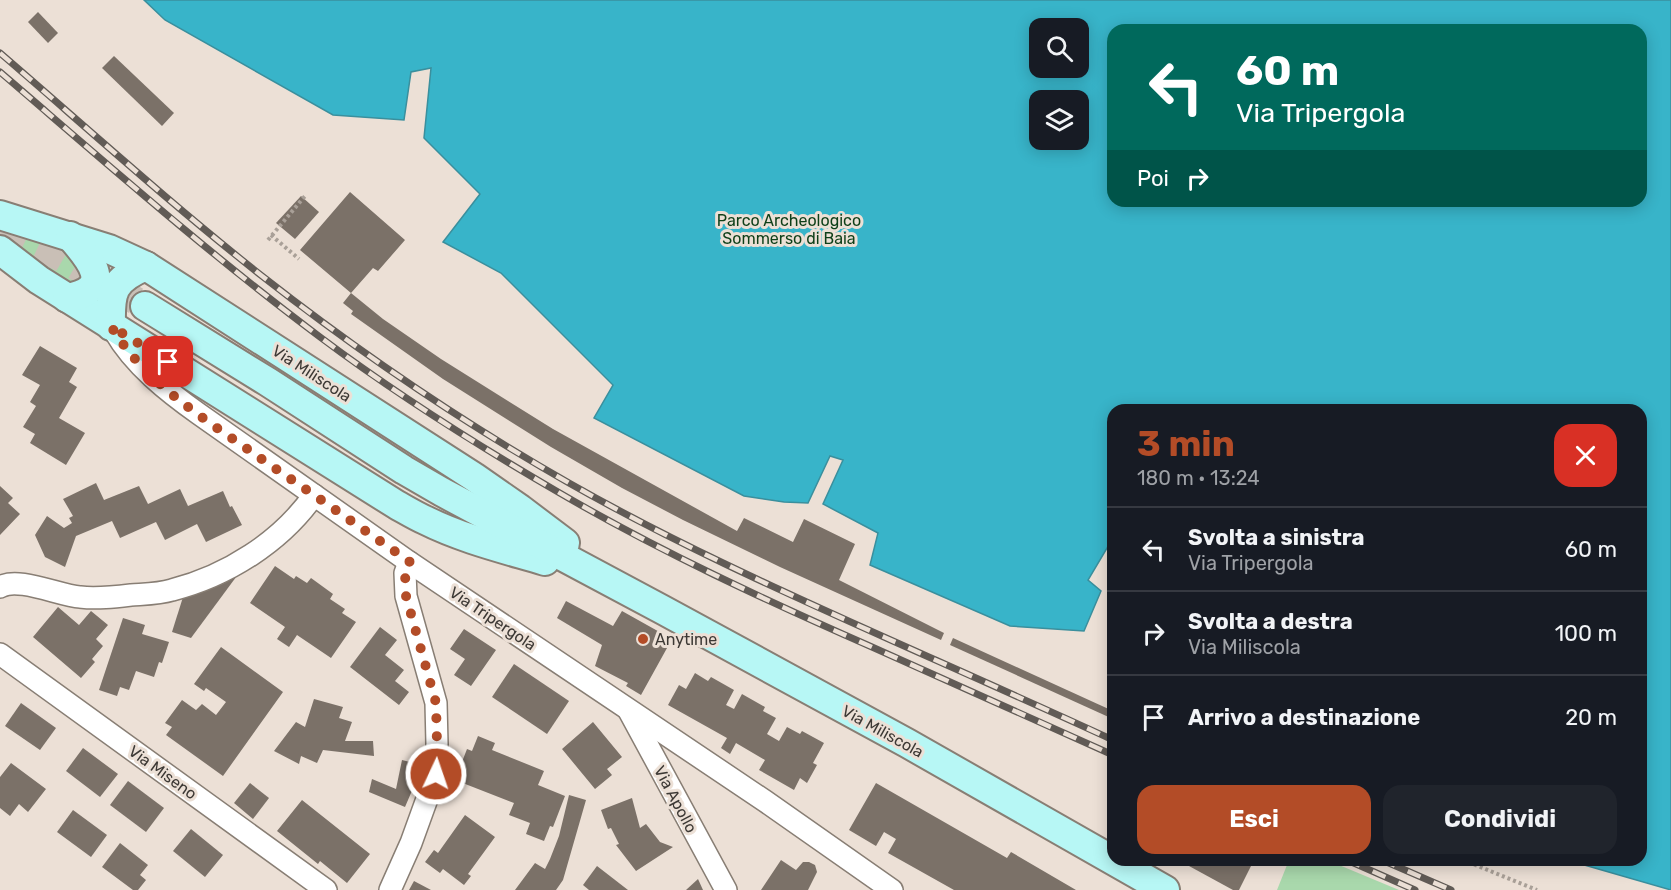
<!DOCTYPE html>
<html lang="it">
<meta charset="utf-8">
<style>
:root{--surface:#171b24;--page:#20242c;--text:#f1f3f6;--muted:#9ea1a6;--line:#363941;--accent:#b34c27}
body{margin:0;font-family:Rubik,sans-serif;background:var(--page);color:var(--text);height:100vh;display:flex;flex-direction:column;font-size:22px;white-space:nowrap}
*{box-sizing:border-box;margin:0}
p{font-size:20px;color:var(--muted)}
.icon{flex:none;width:33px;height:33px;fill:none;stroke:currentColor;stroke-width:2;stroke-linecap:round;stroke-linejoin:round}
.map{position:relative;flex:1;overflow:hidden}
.details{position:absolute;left:1107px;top:404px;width:540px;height:462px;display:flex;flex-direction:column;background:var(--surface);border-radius:18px;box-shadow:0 3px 15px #0003}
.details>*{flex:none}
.guide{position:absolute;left:1107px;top:24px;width:540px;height:183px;border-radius:18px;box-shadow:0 3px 15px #0003;background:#00695c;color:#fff;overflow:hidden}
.fabs{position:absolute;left:1029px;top:18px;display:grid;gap:12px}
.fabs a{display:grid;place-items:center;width:60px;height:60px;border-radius:12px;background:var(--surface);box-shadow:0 3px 15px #0003;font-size:30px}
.pin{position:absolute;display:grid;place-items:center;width:51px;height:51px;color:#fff;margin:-26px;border-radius:12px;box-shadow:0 3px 9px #0006}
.me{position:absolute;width:66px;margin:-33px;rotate:3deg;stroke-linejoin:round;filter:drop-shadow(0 0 4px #0008)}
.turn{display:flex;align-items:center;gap:21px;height:126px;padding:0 30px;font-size:27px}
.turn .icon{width:78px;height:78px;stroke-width:2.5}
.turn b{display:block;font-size:42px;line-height:51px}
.then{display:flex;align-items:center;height:57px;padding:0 30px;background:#0003;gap:12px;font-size:22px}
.round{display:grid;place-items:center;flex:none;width:63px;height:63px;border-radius:18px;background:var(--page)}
.overview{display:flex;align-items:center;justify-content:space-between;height:102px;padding:0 30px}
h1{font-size:36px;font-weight:700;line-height:45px;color:var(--accent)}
.cta{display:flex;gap:12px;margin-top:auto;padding:12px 30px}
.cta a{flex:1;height:69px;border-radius:18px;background:var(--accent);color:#fff;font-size:24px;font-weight:700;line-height:69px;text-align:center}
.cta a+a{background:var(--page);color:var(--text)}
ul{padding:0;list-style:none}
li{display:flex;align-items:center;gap:18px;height:84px;padding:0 30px;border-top:2px solid var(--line)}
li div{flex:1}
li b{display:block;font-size:22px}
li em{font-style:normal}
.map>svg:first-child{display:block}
.green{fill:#a9d8ac}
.water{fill:#38b4c9;stroke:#3a8f9d;stroke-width:1.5;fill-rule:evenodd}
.building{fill:#7b7168}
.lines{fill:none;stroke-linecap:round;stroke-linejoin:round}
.secondary-tunnel{stroke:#c9bfb6;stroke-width:28;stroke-dasharray:28 14;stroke-linecap:butt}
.street-casing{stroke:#887e74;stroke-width:24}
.secondary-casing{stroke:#887e74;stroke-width:32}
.path{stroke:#a9a098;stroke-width:4;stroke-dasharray:3 3;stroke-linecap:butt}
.street{stroke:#fff;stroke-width:21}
.secondary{stroke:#b7f7f5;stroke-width:28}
.rail-casing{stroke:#615b56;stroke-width:7}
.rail{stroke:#ece0d6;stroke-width:4.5;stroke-dasharray:14;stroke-linecap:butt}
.route{stroke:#b34c27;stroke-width:10;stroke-dasharray:0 18}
.poi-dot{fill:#b34c27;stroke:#ece0d6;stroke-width:2}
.labels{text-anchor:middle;stroke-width:6;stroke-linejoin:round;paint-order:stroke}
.park-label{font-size:16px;fill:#0e3f18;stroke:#ece0d6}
.street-label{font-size:16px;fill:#3d3935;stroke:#ece0d6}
.poi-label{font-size:16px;fill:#3d3935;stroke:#ece0d6;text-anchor:start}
</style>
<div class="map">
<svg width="1671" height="890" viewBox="0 0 1671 890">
<rect width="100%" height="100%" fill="#ece0d6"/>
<g class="green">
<polygon points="22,234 67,251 87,275 74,286 21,249 16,245 17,242"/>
<polygon points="1289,860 1327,860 1399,890 1277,890"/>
</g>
<path class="water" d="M 144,0 L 1671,0 L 1671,890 L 1567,860 L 1641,860 L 1641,410 L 1113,410 L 1113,538 L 1088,580 L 1101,591 L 1084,631 L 1010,626 L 870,565 L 878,533 L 823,504 L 843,460 L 830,456 L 808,503 L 784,502 L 744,496 L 594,418 L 613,385 L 501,273 L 443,242 L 480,194 L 424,138 L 431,68 L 411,72 L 404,120 L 333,115 L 165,20 ZM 1040,28 L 1078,28 L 1078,68 L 1040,68 ZM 1113,30 L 1641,30 L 1641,201 L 1113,201 ZM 1040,100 L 1078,100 L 1078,140 L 1040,140 Z"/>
<g class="building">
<polygon points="38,12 58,33 48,43 28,22"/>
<polygon points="114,56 174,113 162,126 102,68"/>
<polygon points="350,192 405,240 378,271 373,268 351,293 300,250"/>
<polygon points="301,196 319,212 295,239 276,223"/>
<polygon points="351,293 383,319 441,359 553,429 737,531 744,518 793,542 804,519 855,544 839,580 944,633 941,640 780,567 683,520 622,488 551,447 443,379 351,314 353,311 343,303"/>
<polygon points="40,346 77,368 69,382 77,387 59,418 85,433 66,465 30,443 35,434 23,427 36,406 30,402 40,385 22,375"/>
<polygon points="96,483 104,500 139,486 148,504 180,489 188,506 223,491 230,507 232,506 242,525 206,542 197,524 165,540 156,522 120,538 112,521 76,536 65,567 45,557 35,535 47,516 64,528 72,523 69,518 73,516 63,499"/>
<polygon points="0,486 13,498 8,503 20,514 0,535"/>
<polygon points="275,566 294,579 296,576 307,583 311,578 333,594 330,599 345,609 342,613 356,622 331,658 297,635 289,647 277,639 285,627 250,603"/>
<polygon points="242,569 191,638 172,632 183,597"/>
<polygon points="566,601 613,626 622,611 672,639 641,695 626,686 628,683 595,666 602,645 557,618"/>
<polygon points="58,607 79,625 91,611 108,625 96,639 103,646 92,659 95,662 81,678 33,637"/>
<polygon points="123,618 145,625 142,634 169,642 162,663 159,662 154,677 136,671 129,690 120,687 117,696 99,690"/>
<polygon points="380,627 397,640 385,655 404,670 395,681 409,692 399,705 350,667"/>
<polygon points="464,629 496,650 471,686 454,675 465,659 450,649"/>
<polygon points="953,638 1113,711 1113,719 950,645"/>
<polygon points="221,647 283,692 223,776 166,735 172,727 165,723 182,700 196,710 202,704 216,715 226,702 206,688 204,691 194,684"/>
<polygon points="514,664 569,701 547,734 492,697"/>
<polygon points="695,673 708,681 711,677 734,690 726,705 734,709 742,694 765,707 763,711 776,718 767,734 779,741 787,727 800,734 802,731 824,743 813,763 817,765 807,783 800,778 794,790 759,770 765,760 736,743 730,754 721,748 727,738 668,705 679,685 686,689"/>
<polygon points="314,699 343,707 339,718 352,722 345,741 373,741 374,756 323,750 317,763 301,756 299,764 274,751 296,722 305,727"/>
<polygon points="21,703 56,728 40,750 5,726"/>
<polygon points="593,722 622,757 607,769 612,775 595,789 562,749"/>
<polygon points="478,736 495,743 492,750 544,771 538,785 565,796 553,827 550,826 544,841 526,834 530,823 509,815 514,803 455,780 467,749 472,751"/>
<polygon points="83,748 118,774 100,797 66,771"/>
<polygon points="402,760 418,764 411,793 405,807 369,792 372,779 396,789"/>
<polygon points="11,763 46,789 28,812 19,804 10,816 0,808 0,777"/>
<polygon points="128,781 164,808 146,832 110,805"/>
<polygon points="250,783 269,798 253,819 234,803"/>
<polygon points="876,783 1007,858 1011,852 1076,890 954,890 888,853 896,839 884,832 876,846 849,830"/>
<polygon points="569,795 586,800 563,880 556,890 515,890 535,863 545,869 550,859 559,836"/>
<polygon points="632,798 640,828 646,824 660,842 673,847 636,871 616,845 619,844 611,828 608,829 601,810"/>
<polygon points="302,800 370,854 347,883 320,861 318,864 277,831"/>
<polygon points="73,810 107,835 91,857 57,832"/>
<polygon points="465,815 495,837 468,874 471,876 464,885 443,869 440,873 425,862 434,850 438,853"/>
<polygon points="191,829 223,855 205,877 173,851"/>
<polygon points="120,843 148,865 140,875 146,880 138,890 133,890 102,867"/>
<polygon points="781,860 796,870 803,862 809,862 815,865 817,872 808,890 761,890"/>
<polygon points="1178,860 1254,860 1239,890 1233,890"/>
<polygon points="597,866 628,890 589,890 583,885"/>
<polygon points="698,879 703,890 686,890"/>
<polygon points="414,881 431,890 409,890"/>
</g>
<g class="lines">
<polyline class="secondary-tunnel" points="0,229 60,257 145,306"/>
<defs>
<g id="street">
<path d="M 115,332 C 134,365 168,392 199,414 L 409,562 L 765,801 L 892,890"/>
<path d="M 0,587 C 18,576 60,596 80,597 C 97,599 114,597 131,595 C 144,594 159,594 172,590 C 227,576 281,542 314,495"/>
<polyline points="0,654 326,890"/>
<polyline points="629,711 726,890"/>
<polyline points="390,890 411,843 436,774 437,744 436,703 406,596 405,573 409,562"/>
</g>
<g id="secondary">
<polyline points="0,215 109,249 146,266 474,477 520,509 565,543"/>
<path d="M 0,250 L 39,280 L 397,505 C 406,510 416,516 425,520 C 463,539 505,549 545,561"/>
<path d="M 67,298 C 116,289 91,260 70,236"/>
<polyline points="145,306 268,382 404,470 442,492 663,610 907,743 1165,890"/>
<path d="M 111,326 C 110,292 112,280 146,266"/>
</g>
</defs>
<use href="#street" class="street-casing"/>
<use href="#secondary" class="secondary-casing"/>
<g class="path">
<polyline points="271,235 299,259"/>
<polyline points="268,240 305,196"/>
<polyline points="1463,860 1537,890"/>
</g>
<use href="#street" class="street"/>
<use href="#secondary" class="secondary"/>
<defs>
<g id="rail">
<path d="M 0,53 C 87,128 172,205 262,276 C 359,352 462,422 569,483 C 671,541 777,589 884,637 C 960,671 1037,705 1113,740"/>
<path d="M 0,72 C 105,162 209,254 320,337 C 396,394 477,445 558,492 C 659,551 765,600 872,647 C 952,683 1033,719 1113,755"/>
<polyline points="1347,860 1415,890"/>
<polyline points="1382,860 1451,890"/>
</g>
</defs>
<use href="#rail" class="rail-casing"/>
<use href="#rail" class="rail"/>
</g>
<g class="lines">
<path class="route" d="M 168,362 L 111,326 C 145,384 207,420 260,458 C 310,492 360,527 410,562 L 405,573 L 406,596 L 436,703 L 437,744 L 436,774"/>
</g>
<circle class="poi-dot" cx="643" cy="639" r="6"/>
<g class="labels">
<g class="park-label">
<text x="789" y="226">Parco Archeologico<tspan x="789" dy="18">Sommerso di Baia</tspan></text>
</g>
<g class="street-label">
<text transform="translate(312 373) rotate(33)" y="6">Via Miliscola</text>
<text transform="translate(493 618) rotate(34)" y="6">Via Tripergola</text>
<text transform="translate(883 731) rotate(29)" y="6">Via Miliscola</text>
<text transform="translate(163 772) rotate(36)" y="6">Via Miseno</text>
<text transform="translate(676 799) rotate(62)" y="6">Via Apollo</text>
</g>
<g class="poi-label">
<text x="655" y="645">Anytime</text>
</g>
</g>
</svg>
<div class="fabs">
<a><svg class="icon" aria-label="search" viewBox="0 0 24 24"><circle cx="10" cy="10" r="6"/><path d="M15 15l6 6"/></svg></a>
<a><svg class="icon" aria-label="layers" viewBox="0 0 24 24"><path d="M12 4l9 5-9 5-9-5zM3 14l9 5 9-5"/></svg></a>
</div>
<div class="pin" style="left:168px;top:362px;background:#d93025"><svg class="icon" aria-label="arrive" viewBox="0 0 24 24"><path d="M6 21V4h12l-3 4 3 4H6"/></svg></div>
<svg class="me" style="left:436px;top:774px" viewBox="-20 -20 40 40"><circle r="17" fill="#b34c27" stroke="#fff" stroke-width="3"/><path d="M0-11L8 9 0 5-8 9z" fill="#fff"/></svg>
<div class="guide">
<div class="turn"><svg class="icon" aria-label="left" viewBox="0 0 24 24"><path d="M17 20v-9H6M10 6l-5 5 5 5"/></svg><div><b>60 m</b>Via Tripergola</div></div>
<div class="then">Poi<svg class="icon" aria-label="right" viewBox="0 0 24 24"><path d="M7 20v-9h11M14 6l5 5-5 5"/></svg></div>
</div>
<section class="details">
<div class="overview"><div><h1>3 min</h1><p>180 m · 13:24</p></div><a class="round" style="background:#d93025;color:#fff"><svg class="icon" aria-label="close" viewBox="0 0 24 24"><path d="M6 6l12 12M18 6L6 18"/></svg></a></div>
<ul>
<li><svg class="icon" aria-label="left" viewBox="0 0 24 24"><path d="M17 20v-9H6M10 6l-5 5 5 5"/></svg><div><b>Svolta a sinistra</b><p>Via Tripergola</p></div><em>60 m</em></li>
<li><svg class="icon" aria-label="right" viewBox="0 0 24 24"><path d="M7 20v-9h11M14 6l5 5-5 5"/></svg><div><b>Svolta a destra</b><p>Via Miliscola</p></div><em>100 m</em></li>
<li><svg class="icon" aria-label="arrive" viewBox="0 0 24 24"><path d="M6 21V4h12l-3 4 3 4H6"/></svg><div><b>Arrivo a destinazione</b></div><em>20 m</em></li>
</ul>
<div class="cta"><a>Esci</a><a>Condividi</a></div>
</section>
</div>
